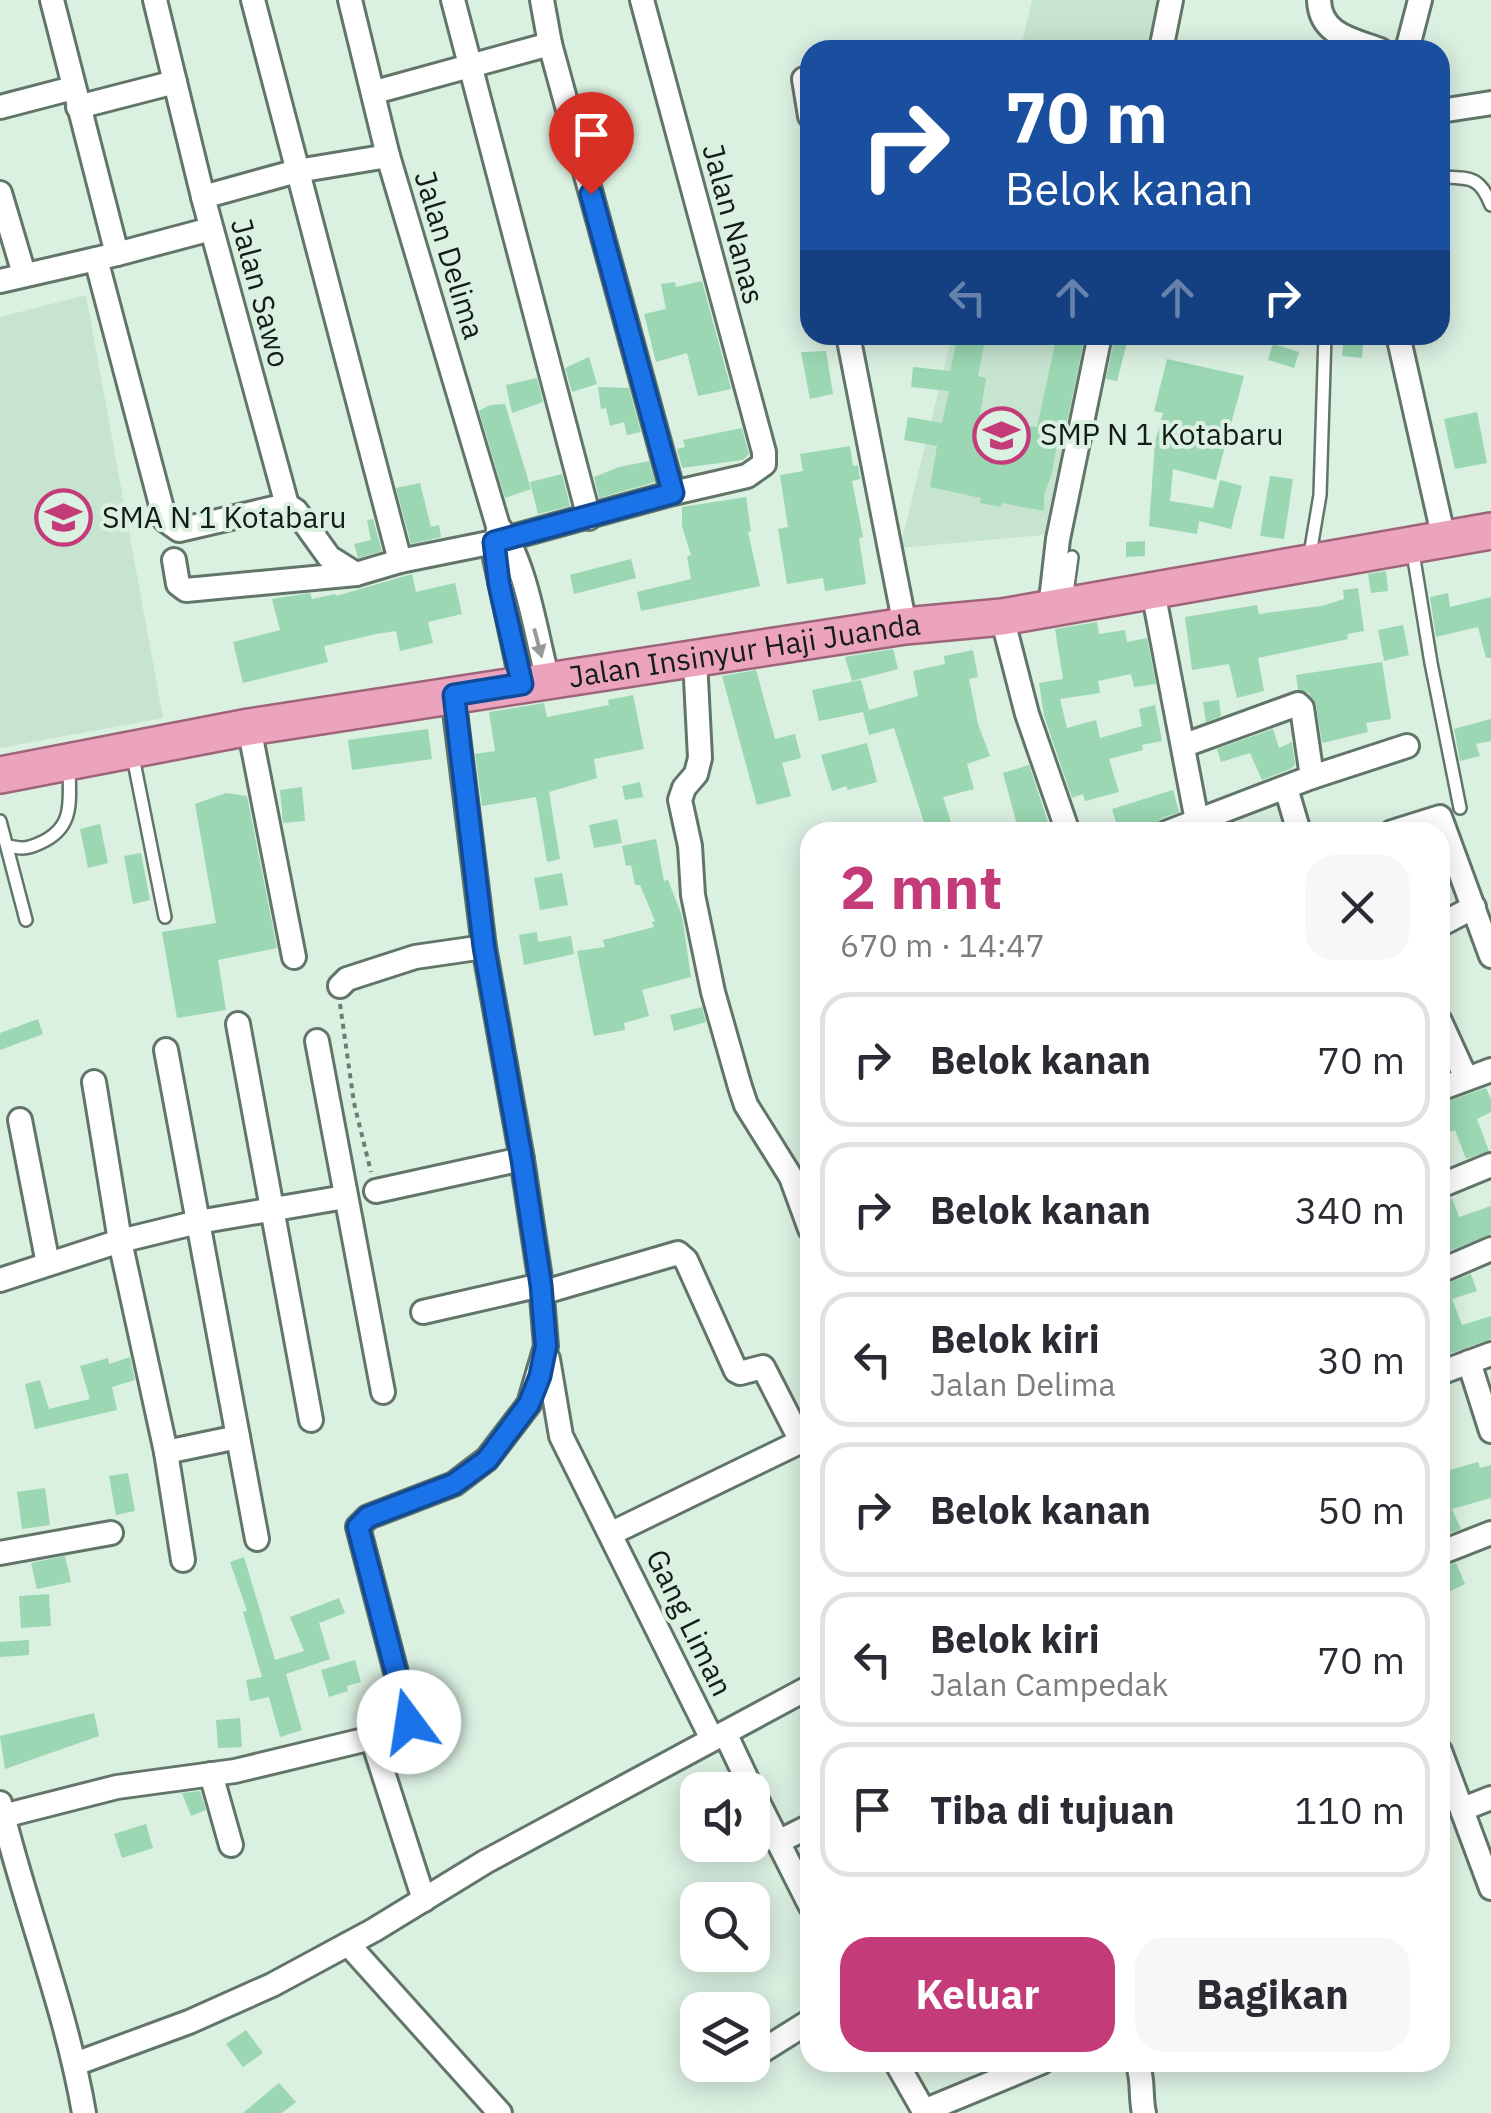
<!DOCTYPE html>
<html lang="id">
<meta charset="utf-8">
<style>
:root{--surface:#fff;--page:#f7f7f7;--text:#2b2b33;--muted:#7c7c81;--line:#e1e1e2;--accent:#c33b78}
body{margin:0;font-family:"IBM Plex Sans",sans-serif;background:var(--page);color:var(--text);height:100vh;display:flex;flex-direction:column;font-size:38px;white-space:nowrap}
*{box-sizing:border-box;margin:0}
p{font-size:32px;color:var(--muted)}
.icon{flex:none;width:55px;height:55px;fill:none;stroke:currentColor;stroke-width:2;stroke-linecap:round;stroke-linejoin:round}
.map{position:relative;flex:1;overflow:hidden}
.drawer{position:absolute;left:800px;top:822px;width:650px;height:1250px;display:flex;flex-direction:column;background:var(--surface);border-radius:30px;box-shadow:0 5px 25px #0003}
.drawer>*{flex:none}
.banner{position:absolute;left:800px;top:40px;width:650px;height:305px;border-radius:30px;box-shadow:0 5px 25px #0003;background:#1a4fa0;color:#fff;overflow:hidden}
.buttons{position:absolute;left:680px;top:1772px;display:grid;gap:20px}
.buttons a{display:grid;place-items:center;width:90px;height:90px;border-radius:20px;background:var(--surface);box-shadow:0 5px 25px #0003;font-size:50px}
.pin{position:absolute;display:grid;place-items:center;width:85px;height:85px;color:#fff;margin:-102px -42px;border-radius:50% 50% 50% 0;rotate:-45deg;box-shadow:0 0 10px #0007}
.pin .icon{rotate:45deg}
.me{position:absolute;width:110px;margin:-55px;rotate:346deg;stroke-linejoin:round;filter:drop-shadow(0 0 8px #0008)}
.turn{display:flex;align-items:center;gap:35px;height:210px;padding:0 40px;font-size:45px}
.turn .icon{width:130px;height:130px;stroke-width:2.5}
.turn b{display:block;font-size:70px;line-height:85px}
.lanes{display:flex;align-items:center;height:95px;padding:0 40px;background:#0003;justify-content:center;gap:50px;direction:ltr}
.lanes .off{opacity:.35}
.round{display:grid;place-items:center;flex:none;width:105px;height:105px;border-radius:30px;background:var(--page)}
.head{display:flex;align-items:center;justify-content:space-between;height:170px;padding:0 40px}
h1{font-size:60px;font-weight:700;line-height:75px;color:var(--accent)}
.button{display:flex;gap:20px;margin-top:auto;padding:20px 40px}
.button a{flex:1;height:115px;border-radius:30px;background:var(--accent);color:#fff;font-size:40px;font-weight:700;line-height:115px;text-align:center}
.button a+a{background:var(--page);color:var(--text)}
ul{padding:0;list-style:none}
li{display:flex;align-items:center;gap:30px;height:135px;margin:0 20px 15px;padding:0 20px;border:5px solid var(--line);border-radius:30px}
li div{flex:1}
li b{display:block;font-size:38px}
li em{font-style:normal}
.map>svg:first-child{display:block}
.built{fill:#c7e4d1}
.building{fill:#9ad7b2}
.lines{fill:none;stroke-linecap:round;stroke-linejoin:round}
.service-casing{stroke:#627569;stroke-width:16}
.minor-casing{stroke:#627569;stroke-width:28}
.trunk-casing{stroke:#9e6579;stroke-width:40}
.path{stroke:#6d7c72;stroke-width:4;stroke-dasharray:5 5;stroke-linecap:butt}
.service{stroke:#fff;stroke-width:11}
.minor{stroke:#fff;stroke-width:22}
.trunk{stroke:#eca3be;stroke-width:35}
.oneway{fill:#959997}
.route-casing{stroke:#114b97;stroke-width:25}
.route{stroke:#1a73e8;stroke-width:18}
.labels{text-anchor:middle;stroke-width:8;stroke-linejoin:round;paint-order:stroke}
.street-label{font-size:30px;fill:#141c17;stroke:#daf0e1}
.poi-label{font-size:30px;fill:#141c17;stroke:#daf0e1;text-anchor:start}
</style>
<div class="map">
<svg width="1491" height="2113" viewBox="0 0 1491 2113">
<rect width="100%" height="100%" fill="#daf0e1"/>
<g class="built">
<polygon points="1032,0 1166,0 1155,50 1020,50"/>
<polygon points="86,295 163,718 0,748 0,317"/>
<polygon points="952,335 1095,335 1054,534 900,548"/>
</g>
<g class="building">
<polygon points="702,281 731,389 698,396 687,353 656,362 644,314 666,309 661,284 675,282 676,287"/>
<polygon points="958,335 986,335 978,376 986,378 979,420 1029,429 1029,426 1037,427 1057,335 1085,335 1066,426 1060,425 1052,473 1044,495 1044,511 1002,503 1001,507 980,503 981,498 930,487 937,446 904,440 908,417 942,423 949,391 911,387 913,367 950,371"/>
<polygon points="1115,335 1129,335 1117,381 1106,379"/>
<polygon points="1344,335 1364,335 1362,358 1342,356"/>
<polygon points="1273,344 1299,352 1294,368 1268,360"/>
<polygon points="826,351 833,394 810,399 801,352"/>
<polygon points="589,357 597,384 572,392 565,368"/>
<polygon points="1167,359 1244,376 1216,480 1173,469 1170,501 1213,508 1220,480 1242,486 1231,529 1199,521 1197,534 1149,526 1155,442 1163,413 1154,411"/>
<polygon points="537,378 543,402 512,413 506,385"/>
<polygon points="598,387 629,388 641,432 627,435 624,422 610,426 606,408 601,409"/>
<polygon points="505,404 531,489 505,498 479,411 490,405"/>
<polygon points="1477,412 1487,463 1455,469 1444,419"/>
<polygon points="742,428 749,454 743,460 682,468 677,449 685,447 683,440"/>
<polygon points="850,446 853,466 858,465 860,479 852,481 863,537 859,538 866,584 825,591 823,578 787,584 778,529 788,527 780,475 803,471 800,454"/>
<polygon points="649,461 655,482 599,498 594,477 619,467"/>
<polygon points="562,474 570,506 538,514 530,482"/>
<polygon points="1270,476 1293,479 1284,539 1260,536"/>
<polygon points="420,483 431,527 439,525 441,537 411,544 396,488"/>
<polygon points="746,497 751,531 748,532 760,586 641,611 637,592 691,579 687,556 691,555 682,526 682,507"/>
<polygon points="373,519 382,551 358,558 354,544 371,540 367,520"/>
<polygon points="1145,541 1145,556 1126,557 1126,542"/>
<polygon points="631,559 636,578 574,594 570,575"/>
<polygon points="1386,571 1388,591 1371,593 1368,574"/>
<polygon points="412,574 416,592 455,583 462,614 428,622 433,643 400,651 396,631 376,634 324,646 328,662 243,683 233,642 280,630 272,599 310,593 312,599 335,594 336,596"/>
<polygon points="1358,588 1364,631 1347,634 1348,639 1258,658 1264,691 1237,698 1229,664 1192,670 1185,617 1257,605 1259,614 1322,606 1344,599 1343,590"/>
<polygon points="1448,593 1450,607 1491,597 1491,658 1486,658 1478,627 1436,637 1430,597"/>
<polygon points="1097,622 1099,634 1125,630 1127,642 1147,638 1156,684 1134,687 1131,674 1098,681 1100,693 1060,699 1067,728 1096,720 1100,738 1142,726 1139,709 1155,705 1162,741 1142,745 1143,750 1109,759 1119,792 1085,801 1083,794 1072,798 1044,716 1039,683 1063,679 1055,629"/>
<polygon points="1403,625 1409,655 1384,661 1378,630"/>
<polygon points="893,649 898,669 852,681 845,657"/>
<polygon points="973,650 978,677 969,679 978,724 990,756 967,764 974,789 943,797 954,832 927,832 894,728 869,735 863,712 819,721 812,690 861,680 869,710 918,696 913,671 945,664 944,656"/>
<polygon points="1382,662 1391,719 1366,723 1368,732 1322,743 1316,705 1309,693 1298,689 1296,675"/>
<polygon points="756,670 775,739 795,734 801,758 782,763 791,796 757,805 722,676"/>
<polygon points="633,695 644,749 594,759 597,778 549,792 560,859 547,862 536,797 482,806 475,754 495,751 489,712 544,703 547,717 609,705 608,700"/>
<polygon points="1219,700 1221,716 1206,722 1203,702"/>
<polygon points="1491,719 1491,741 1476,744 1480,756 1460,761 1454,729"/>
<polygon points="428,729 432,759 352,770 348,740"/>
<polygon points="1273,729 1279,748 1292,742 1295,765 1290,769 1262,780 1250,753 1221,762 1217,749"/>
<polygon points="867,743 877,782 848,790 846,786 832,791 821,755"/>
<polygon points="1029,765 1043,807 1051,832 1019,832 1003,773"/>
<polygon points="640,782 643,797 625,800 622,786"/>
<polygon points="302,787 305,821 283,823 280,790"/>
<polygon points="1173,790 1179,812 1162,818 1155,825 1119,832 1112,809"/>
<polygon points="226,793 247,796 277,948 218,960 226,1010 177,1018 162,932 216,923 195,804"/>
<polygon points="617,819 622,843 594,848 589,825"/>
<polygon points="100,824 108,863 88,868 80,829"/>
<polygon points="656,839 664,881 668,880 682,916 691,977 642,990 649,1016 624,1023 625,1030 594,1036 577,951 605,947 603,940 654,927 652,922 655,921 640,885 635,885 631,865 626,866 622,846"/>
<polygon points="141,853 150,900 133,904 124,856"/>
<polygon points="562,873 568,905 540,910 534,878"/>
<polygon points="537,932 538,942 571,936 574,954 524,965 519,935"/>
<polygon points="702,1007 706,1022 674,1031 670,1015"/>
<polygon points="38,1019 43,1034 0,1050 0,1033"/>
<polygon points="1486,1088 1491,1099 1491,1112 1477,1119 1489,1151 1466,1159 1455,1130 1440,1136 1440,1104"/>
<polygon points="1452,1198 1459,1217 1491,1206 1491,1234 1440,1255 1440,1203"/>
<polygon points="1471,1274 1477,1291 1452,1299 1462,1325 1491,1316 1491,1339 1440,1357 1440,1286"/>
<polygon points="130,1357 135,1380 112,1387 117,1410 35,1429 25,1384 40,1380 49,1409 90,1399 80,1366 108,1358 109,1364"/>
<polygon points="1478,1462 1480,1468 1491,1465 1491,1498 1452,1509 1461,1529 1442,1536 1440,1473"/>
<polygon points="128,1473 135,1511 116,1515 109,1476"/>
<polygon points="45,1488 50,1525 22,1529 17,1492"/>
<polygon points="65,1556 71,1582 37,1589 31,1563"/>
<polygon points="244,1557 275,1660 304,1651 290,1617 339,1598 345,1613 319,1623 330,1659 286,1674 302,1730 280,1737 269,1697 250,1701 246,1680 262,1677 243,1612 247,1611 230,1562"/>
<polygon points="1456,1563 1465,1584 1440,1596 1440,1568"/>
<polygon points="49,1594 51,1626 21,1628 19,1596"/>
<polygon points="29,1640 29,1655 0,1657 0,1642"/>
<polygon points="355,1660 361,1682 347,1686 348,1691 329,1697 321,1670"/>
<polygon points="94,1713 99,1736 5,1769 0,1736"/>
<polygon points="240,1718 242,1747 218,1748 216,1720"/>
<polygon points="200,1791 206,1810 191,1816 182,1793"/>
<polygon points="146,1824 153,1848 122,1858 114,1834"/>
<polygon points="246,2030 263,2053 243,2067 226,2044"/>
<polygon points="279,2083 296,2102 282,2113 243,2113"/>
</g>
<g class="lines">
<defs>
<g id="service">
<path d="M 1443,177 C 1471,178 1480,177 1491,205"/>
<polyline points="1412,547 1431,663 1460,808"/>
<polyline points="1309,560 1320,495 1325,335"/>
<polyline points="1066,601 1072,557"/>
<polyline points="132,752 165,917"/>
<polyline points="0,821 26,920"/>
<path d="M 8,846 C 22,849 27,849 40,843 C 76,827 69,800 69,765"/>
</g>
<g id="minor">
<polyline points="52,0 117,254 96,259 165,520 179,530 287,505"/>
<polyline points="155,0 203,197 287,505 296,511 329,557 356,574"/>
<polyline points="253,0 400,561"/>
<path d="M 350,0 L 388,156 L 498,526 C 526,560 536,636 548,680"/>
<polyline points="453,0 589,518"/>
<polyline points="542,0 550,44 673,493"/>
<path d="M 1319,0 C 1320,35 1353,40 1380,50"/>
<polyline points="1161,50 1171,0"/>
<polyline points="1407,50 1420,0"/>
<polyline points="804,79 810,116"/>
<polyline points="375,92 550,44"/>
<polyline points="0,107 73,88"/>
<polyline points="78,107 175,82"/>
<polyline points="1440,111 1491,103"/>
<polyline points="0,193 24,274"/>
<polyline points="203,197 297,171 388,156"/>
<polyline points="117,254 211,229"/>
<polyline points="0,281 96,259"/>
<polyline points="848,335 905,626"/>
<polyline points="1398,335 1444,539"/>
<polyline points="498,529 495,558 522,684"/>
<polyline points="174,560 178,584 186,590 356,574 400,561 494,542 673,493 747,476 764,464 764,452 642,0"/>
<polyline points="1153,591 1197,821"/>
<polyline points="1050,609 1058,539 1100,335"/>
<polyline points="1002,617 1027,714 1068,832"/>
<polyline points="695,659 700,758 696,774 684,788 680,800 690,846 693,895 713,992 740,1087 746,1105 791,1177 810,1229"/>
<polyline points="249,727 294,957"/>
<polyline points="1185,745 1298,704 1302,708 1312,777"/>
<polyline points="1286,788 1299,832"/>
<polyline points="1168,832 1312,777 1407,746"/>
<polyline points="1392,832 1440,817 1491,956"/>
<polyline points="1440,925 1474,907"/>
<polyline points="340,986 347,979 415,957 484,947"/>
<polyline points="1440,1021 1466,1078"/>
<polyline points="238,1024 311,1420"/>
<polyline points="317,1041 383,1392"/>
<polyline points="166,1050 257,1539"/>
<polyline points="94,1082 120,1241 166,1452 183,1560"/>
<polyline points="1440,1089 1491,1070"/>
<polyline points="20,1120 48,1264"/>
<polyline points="1440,1186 1491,1165"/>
<polyline points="376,1191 522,1159"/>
<polyline points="1440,1271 1491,1249"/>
<polyline points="0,1280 120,1241 198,1222 345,1197"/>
<polyline points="541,1293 678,1253 686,1260 736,1371 740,1373 763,1367 801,1441"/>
<polyline points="423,1312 541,1285"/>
<polyline points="548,1359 561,1436 712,1739"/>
<polyline points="1469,1362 1491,1431"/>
<polyline points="1440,1373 1491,1354"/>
<polyline points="166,1452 238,1437"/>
<polyline points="612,1533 810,1437"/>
<polyline points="0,1553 111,1533"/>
<polyline points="1440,1553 1491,1533"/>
<polyline points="725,1733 752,1790"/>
<polyline points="372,1738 406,1729 409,1722 358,1527 368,1517 454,1484 487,1459 529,1404 546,1346 541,1285 522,1159 484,947 453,695"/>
<polyline points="1440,1751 1491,1888"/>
<polyline points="211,1774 231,1845"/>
<polyline points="752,1790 810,1905"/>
<path d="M 0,1803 C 25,1907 66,2008 84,2113"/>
<polyline points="1463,1809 1491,1798"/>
<polyline points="3,1816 117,1787 235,1771 372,1738 424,1900"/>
<polyline points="778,1842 810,1826"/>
<polyline points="348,1944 500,2113"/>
<polyline points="759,2053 810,2021"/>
<polyline points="896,2062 925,2113"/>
<path d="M 1137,2062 C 1144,2080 1140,2095 1144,2113"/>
<polyline points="75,2064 189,2022 272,1985 374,1930 485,1862 810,1687"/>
<polyline points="924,2111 1042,2062"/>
</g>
<g id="trunk">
<path id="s1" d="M 0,775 L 249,727 L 905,626 L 1002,617 L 1491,531"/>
</g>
</defs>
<use href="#service" class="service-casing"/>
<use href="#minor" class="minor-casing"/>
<use href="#trunk" class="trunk-casing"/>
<polyline class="path" points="340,1004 354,1103 371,1172"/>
<use href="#service" class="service"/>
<use href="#minor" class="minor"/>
<use href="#trunk" class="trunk"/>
</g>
<defs><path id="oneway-solid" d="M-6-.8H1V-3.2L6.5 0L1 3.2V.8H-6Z" transform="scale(2.5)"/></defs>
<use class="oneway" href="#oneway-solid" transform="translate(538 643) rotate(75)"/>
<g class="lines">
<defs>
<polyline id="route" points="409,1722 358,1527 368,1517 454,1484 487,1460 529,1404 540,1376 546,1346 541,1285 522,1160 484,947 454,695 522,684 499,584 494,542 673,493 591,194"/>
</defs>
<use href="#route" class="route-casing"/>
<use href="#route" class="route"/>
</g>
<defs>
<symbol id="school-ring" viewBox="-11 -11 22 22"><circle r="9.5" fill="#daf0e1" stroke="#c33b78" stroke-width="1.5"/><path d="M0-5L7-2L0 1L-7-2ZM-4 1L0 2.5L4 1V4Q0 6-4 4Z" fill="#c33b78"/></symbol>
</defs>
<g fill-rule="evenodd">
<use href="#school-ring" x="970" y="404" width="63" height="63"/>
<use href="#school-ring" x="32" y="486" width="63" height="63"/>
</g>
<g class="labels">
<g class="street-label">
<text transform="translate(733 224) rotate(75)" y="10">Jalan Nanas</text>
<text transform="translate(449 255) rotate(73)" y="10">Jalan Delima</text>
<text transform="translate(260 293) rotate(75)" y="10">Jalan Sawo</text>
<text dy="10" stroke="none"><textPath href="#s1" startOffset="755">Jalan Insinyur Haji Juanda</textPath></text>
<text transform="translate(689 1623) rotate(64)" y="10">Gang Liman</text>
</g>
<g class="poi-label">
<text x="1040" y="445">SMP N 1 Kotabaru</text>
<text x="102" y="528">SMA N 1 Kotabaru</text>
</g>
</g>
</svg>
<div class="buttons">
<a><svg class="icon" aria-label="sound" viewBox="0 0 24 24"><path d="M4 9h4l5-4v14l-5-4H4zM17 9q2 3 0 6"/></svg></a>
<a><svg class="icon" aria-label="search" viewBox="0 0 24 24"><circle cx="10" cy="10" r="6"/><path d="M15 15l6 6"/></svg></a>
<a><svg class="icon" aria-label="layers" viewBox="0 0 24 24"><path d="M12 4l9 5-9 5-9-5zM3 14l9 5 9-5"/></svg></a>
</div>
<div class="pin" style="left:591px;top:194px;background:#d93025"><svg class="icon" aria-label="arrive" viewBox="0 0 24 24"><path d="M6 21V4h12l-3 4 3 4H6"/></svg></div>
<svg class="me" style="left:409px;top:1722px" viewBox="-20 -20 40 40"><circle r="19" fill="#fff"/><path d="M0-13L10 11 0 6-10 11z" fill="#1a73e8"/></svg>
<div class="banner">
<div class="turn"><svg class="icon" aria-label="right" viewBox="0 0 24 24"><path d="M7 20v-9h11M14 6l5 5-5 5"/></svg><div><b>70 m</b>Belok kanan</div></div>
<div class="lanes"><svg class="icon off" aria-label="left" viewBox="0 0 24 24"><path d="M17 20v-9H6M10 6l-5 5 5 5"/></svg><svg class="icon off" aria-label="ahead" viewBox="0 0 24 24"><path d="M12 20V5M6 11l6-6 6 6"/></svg><svg class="icon off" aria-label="ahead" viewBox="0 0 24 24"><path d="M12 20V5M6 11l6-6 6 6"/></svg><svg class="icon" aria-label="right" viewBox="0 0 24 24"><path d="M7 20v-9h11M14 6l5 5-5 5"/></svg></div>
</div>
<section class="drawer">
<div class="head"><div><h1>2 mnt</h1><p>670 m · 14:47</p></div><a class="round"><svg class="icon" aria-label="close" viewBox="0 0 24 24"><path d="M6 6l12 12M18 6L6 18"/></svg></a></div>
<ul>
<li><svg class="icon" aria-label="right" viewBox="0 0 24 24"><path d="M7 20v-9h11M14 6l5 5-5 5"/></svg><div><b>Belok kanan</b></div><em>70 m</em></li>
<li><svg class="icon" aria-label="right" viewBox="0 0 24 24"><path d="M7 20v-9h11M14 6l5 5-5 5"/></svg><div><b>Belok kanan</b></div><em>340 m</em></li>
<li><svg class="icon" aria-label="left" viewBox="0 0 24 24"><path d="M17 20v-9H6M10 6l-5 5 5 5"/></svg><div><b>Belok kiri</b><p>Jalan Delima</p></div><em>30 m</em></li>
<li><svg class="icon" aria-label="right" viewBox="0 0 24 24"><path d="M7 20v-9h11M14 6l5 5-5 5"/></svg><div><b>Belok kanan</b></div><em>50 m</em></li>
<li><svg class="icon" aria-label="left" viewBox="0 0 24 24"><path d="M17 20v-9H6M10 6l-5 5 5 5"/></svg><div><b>Belok kiri</b><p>Jalan Campedak</p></div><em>70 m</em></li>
<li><svg class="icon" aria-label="arrive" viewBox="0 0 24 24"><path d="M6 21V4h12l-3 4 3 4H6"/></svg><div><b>Tiba di tujuan</b></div><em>110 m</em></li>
</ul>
<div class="button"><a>Keluar</a><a>Bagikan</a></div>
</section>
</div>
